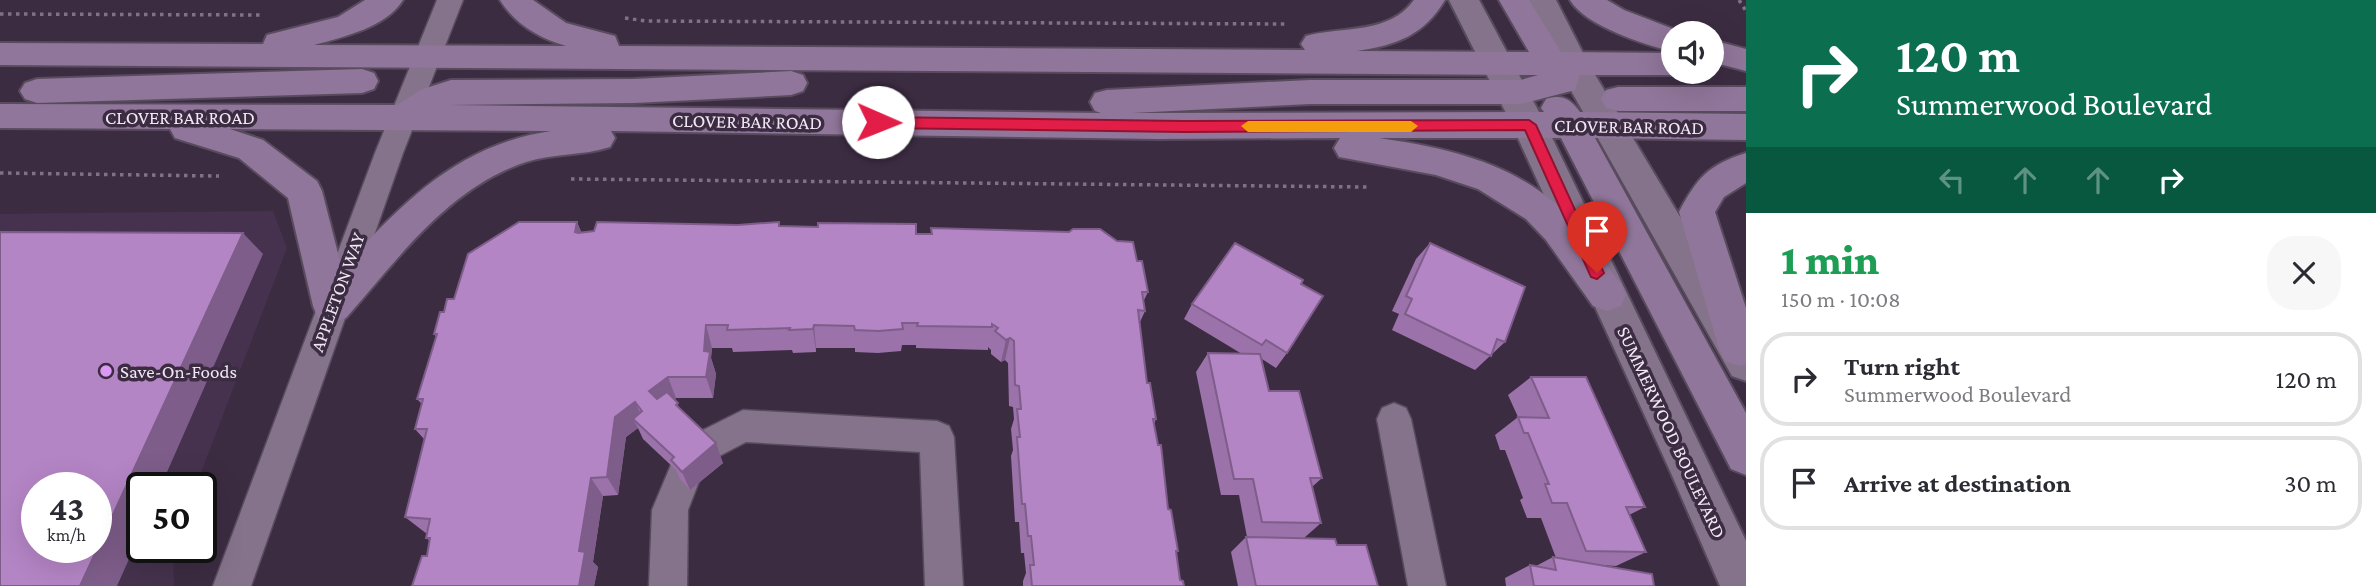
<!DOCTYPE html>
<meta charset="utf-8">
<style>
:root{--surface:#fff;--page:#f7f7f7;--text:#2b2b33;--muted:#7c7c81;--line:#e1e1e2}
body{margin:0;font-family:"Crimson Pro",serif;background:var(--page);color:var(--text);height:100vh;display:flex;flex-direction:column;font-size:26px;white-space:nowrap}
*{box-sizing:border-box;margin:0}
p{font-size:23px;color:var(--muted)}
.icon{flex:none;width:38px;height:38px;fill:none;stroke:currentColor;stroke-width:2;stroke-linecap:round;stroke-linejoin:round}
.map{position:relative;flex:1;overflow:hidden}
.side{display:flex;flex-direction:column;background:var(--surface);width:630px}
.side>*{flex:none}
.hud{background:#0b6e4f;color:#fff;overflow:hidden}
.buttons{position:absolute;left:1661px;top:21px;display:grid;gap:14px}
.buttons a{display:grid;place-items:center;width:63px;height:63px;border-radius:50%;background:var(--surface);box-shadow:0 7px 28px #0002;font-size:35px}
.speed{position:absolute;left:21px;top:472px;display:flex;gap:14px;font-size:35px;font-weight:700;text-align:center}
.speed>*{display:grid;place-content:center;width:91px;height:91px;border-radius:50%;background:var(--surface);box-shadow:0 7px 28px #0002;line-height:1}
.speed small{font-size:18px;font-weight:400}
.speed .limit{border:4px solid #111;border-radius:10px;background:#fff;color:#111}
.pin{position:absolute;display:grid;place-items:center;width:60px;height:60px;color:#fff;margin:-72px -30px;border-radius:50% 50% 50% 0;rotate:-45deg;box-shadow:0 0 7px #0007}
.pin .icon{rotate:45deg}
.me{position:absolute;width:77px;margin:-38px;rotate:91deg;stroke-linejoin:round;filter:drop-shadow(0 0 5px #0008)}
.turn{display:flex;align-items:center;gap:24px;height:147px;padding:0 35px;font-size:32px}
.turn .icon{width:91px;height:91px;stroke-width:2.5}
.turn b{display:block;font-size:49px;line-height:60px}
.lanes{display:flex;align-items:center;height:66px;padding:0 35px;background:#0003;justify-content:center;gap:35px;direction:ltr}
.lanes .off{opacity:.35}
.round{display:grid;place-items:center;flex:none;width:74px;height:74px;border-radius:28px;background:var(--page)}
.headline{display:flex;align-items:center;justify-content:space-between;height:119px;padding:0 35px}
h1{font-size:42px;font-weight:800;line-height:52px;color:#1e9e55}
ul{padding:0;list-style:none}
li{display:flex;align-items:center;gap:21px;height:94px;margin:0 14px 10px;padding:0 21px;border:4px solid var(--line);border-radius:28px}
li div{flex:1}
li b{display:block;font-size:26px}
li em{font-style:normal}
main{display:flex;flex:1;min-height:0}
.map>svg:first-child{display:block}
.built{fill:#46324e;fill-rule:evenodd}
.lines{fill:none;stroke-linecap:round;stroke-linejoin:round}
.minor-casing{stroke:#594b5e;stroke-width:3}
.tertiary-casing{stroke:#594b5e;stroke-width:4}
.secondary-casing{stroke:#594b5e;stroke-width:4}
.path{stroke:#807285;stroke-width:3.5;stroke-dasharray:3.5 4.5;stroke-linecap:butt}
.minor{fill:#85738c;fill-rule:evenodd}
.tertiary{fill:#85738c;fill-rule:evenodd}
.secondary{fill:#90769a;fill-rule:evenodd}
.wall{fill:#9b72a9}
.shaded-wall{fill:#7e5d8a}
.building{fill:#b485c5;stroke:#7e5d8a;stroke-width:2;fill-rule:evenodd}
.route{fill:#e11d48;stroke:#92132f;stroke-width:2}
.slow{fill:#f59e0b}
.poi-dot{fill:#dc99f4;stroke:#3c2c42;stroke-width:2.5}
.labels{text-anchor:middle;stroke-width:7;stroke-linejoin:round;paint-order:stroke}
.street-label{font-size:19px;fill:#f1e7f5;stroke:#3c2c42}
.poi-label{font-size:19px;fill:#f1e7f5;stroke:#3c2c42;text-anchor:start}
</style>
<main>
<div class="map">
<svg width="1746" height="586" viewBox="0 0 1746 586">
<rect width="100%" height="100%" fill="#3c2c42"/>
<path class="built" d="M 273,211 L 287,248 L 195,488 L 142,488 L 142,548 L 173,548 L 174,586 L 0,586 L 0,214 ZM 37,488 L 96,488 L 96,548 L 37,548 Z"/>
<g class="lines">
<defs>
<g id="minor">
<polygon points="437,0 463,0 403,153 251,586 213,586 375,153"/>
<polygon points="1394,403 1406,408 1411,419 1446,586 1408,586 1377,419 1382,408"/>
<polygon points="743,410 937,421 949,426 954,437 963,586 925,586 920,452 746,442 706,463 688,510 687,586 649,586 652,510 681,441"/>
</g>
<g id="tertiary">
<polygon points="1449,0 1479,0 1546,125 1746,541 1746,586 1720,586 1671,473 1512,125"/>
<polygon points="1526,0 1556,0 1588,63 1746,327 1746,381 1732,376 1556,64"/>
</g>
<g id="secondary">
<path d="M 365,0 L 403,0 C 387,27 343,37 314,45 L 566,46 C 539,38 515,24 500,0 L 533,0 L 566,23 L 615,36 L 619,46 L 1305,50 L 1301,44 L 1306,36 C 1342,26 1389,35 1414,0 L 1445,0 C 1424,35 1397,45 1357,51 L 1529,52 L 1499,0 L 1529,0 L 1561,52 L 1673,53 L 1673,72 L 1685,72 L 1673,75 L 1580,75 L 1575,90 L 1521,104 L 1310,104 L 1132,113 L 1544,112 L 1541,108 L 1546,99 C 1563,94 1570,99 1580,112 L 1746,114 L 1746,140 L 1595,138 L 1746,413 L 1746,475 L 1731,469 L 1561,138 L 1379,138 C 1450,148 1523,165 1572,220 C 1590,239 1604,263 1621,284 L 1626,295 L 1621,306 L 1607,311 L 1593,306 L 1546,240 L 1526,219 L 1478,189 L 1436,175 L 1339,157 L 1334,148 L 1340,138 L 1158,139 L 611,131 L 615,138 L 610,147 C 583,156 553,153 526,162 C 448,188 398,259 346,318 L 332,322 L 318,318 L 313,306 L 288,198 L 239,158 L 175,138 L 170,129 L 0,128 L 0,104 L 397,105 L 420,90 L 451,80 L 634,79 L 791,71 L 803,75 L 807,83 L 803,91 L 791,95 L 634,103 L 449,105 L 1101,113 L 1095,111 L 1090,102 L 1095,93 L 1107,90 L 1310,80 L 1521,80 L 1538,75 L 0,65 L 0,43 L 263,44 L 267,35 L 338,17 ZM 230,129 L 551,131 C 458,145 403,202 342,269 L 322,191 L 317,181 L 263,140 Z"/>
<path d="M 1570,0 L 1607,0 L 1624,10 L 1684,33 L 1673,33 L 1673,52 C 1644,44 1585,26 1570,0 Z"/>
<polygon points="1712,40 1746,49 1746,71 1712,62"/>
<polygon points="362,69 374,73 378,81 374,89 362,93 37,103 25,99 20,91 25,83 37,79"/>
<polygon points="1618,87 1746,87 1746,111 1618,111 1606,108 1601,99 1606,90"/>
<path d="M 1746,153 L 1746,183 L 1724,197 L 1715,212 L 1746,308 L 1746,364 L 1739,366 L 1725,361 L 1719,349 L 1679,212 C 1697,178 1708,165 1746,153 Z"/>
</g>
</defs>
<use href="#minor" class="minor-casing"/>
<use href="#tertiary" class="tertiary-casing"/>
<use href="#secondary" class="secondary-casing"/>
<g class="path">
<polyline points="1739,0 1746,11"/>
<polyline points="0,14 262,15"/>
<polyline points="625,18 646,21 1288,24"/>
<polyline points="0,173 219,176"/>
<polyline points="571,179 1367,187"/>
</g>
<use href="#minor" class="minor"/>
<use href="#tertiary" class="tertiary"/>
<use href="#secondary" class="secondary"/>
</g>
<g class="wall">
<polygon points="577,222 581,232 779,226 931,234 931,228 1137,261 1148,292 1143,302 1145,311 1140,322 1147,383 1156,419 1154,424 1168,509 1178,551 1176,554 1180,580 1184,586 1023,586 1023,581 1026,573 1024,553 1021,553 1019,522 1015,522 1011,456 1013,450 1011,429 1014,419 1013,407 1009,406 1008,363 1005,360 1001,362 991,354 991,350 988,347 988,350 916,348 916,345 902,345 901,351 878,353 855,352 855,348 816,348 816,352 793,353 792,350 733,352 732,348 712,348 711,358 716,374 713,398 676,398 675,399 680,409 723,463 690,490 680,479 676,470 643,439 638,428 626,437 618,495 603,496 593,562 598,567 594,586 412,586 427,556 430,541 426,538 427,534 405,517 424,439 415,429 422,404 417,399 436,337 434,334 444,312 454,299"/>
<polygon points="1430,243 1505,342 1475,370 1392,330 1399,314 1392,311 1416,259"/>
<polygon points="1301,284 1287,353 1276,368 1262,359 1269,391 1322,478 1312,487 1321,523 1304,538 1247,537 1239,495 1221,495 1196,372 1208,353 1242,354 1184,319 1192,304"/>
<polygon points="1531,377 1645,507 1629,515 1646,552 1616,566 1600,565 1654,586 1506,586 1505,578 1530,565 1536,566 1553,557 1556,558 1541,518 1527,518 1520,500 1523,498 1505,450 1500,450 1495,435 1518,417 1508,395"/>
<polygon points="1246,537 1337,545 1378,586 1238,586 1231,552"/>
</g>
<g class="shaded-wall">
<polygon points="577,222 588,247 575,232"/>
<polygon points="243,233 263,254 160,488 142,488 142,530 117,586 80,586"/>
<polygon points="706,325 712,348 711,358 716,374 713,398 706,377 704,351"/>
<polygon points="814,325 816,348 816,352 813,329"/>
<polygon points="1010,338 1005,360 1001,362 1006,340"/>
<polygon points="668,377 676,398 658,411 649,391"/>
<polygon points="635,402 645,423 633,419 638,428 626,437 618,495 607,477 615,417"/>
<polygon points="716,443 723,463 690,490 682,472"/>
<polygon points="591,478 603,496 593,562 598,567 594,586 579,586 579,551"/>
</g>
<g class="building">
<polygon points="519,222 577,222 575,232 578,233 594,231 597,222 738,225 779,222 779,226 818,227 818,223 916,224 916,234 932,234 931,228 1069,232 1073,229 1100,229 1117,241 1133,242 1137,261 1142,261 1148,292 1142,292 1145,311 1138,310 1147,383 1150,383 1156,419 1153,419 1158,445 1161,445 1168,509 1171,510 1178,551 1176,551 1180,580 1183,581 1184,586 1032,586 1030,565 1034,565 1031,536 1028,536 1025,504 1022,504 1017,437 1020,437 1017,409 1021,409 1019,386 1015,385 1014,341 1010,338 1006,340 995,331 998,328 992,324 992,327 917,326 918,323 902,323 903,329 878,331 855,330 854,326 814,325 813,329 789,330 790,328 727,330 728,325 706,325 704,351 710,352 706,377 668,377 649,391 657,399 667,392 678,403 676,405 716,443 682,472 671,460 674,457 633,419 642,411 635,402 615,417 607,477 591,478 579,551 585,552 579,586 412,586 422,556 427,556 430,538 426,538 430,519 405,517 427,429 415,429 423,399 417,399 437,334 434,334 440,312 444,312 447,299 454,299 468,254"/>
<path d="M 0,232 L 243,233 L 80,586 L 0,586 ZM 37,488 L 96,488 L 96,548 L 37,548 Z"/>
<polygon points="1235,243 1303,280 1301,284 1323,296 1287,353 1266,340 1262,345 1192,304"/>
<polygon points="1430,243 1525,287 1505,342 1497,339 1491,356 1405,314 1412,299 1406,296"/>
<polygon points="1208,353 1260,354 1269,391 1299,391 1322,478 1310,478 1321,523 1262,522 1253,479 1234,479"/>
<polygon points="1531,377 1586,377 1645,507 1626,507 1646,552 1586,551 1567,503 1552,503 1545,484 1549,484 1528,433 1524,433 1518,417 1549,418"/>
<polygon points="1246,537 1335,539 1337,545 1366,545 1378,586 1256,586"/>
<polygon points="1553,557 1652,574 1654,586 1534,586 1530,565 1556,570"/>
</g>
<polygon class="route" points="878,117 1184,121 1529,120 1536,125 1604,273 1597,279 1591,277 1525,130 1184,132 878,128 871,122"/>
<polygon class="slow" points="1248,121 1411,121 1418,126 1411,132 1248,132 1241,126"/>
<circle class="poi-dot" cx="106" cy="371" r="7"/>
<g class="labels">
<g class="street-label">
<text x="180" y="124">CLOVER BAR ROAD</text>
<text transform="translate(747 121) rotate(1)" y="7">CLOVER BAR ROAD</text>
<text transform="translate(1629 126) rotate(1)" y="7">CLOVER BAR ROAD</text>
<text transform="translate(337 292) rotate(-70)" y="7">APPLETON WAY</text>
<text transform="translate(1672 432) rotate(65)" y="7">SUMMERWOOD BOULEVARD</text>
</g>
<g class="poi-label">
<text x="120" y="378">Save-On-Foods</text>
</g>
</g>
</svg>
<div class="buttons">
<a><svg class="icon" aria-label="sound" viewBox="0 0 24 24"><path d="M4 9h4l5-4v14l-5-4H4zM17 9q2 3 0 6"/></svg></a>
</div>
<div class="speed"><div>43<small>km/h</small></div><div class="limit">50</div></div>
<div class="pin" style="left:1597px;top:273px;background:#d93025"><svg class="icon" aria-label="arrive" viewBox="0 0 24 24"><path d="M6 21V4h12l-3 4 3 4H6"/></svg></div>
<svg class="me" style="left:878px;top:122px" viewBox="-20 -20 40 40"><circle r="19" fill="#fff"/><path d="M0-13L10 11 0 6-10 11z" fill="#e11d48"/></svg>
</div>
<section class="side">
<div class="hud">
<div class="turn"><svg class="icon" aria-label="right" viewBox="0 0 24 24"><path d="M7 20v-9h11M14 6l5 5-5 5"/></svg><div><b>120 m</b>Summerwood Boulevard</div></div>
<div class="lanes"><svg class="icon off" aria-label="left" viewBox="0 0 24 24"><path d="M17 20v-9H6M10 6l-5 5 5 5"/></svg><svg class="icon off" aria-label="ahead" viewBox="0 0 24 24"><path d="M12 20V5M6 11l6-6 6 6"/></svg><svg class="icon off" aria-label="ahead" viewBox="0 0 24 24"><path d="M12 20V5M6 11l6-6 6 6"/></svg><svg class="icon" aria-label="right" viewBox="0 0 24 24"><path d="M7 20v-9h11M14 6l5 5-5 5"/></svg></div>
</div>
<div class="headline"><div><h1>1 min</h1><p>150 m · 10:08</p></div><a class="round"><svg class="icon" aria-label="close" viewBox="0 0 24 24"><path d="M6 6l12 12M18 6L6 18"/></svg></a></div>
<ul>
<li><svg class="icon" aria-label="right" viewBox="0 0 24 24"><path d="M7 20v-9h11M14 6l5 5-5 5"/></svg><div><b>Turn right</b><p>Summerwood Boulevard</p></div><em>120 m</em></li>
<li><svg class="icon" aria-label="arrive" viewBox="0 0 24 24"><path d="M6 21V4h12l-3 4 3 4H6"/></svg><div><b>Arrive at destination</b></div><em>30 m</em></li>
</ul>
</section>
</main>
